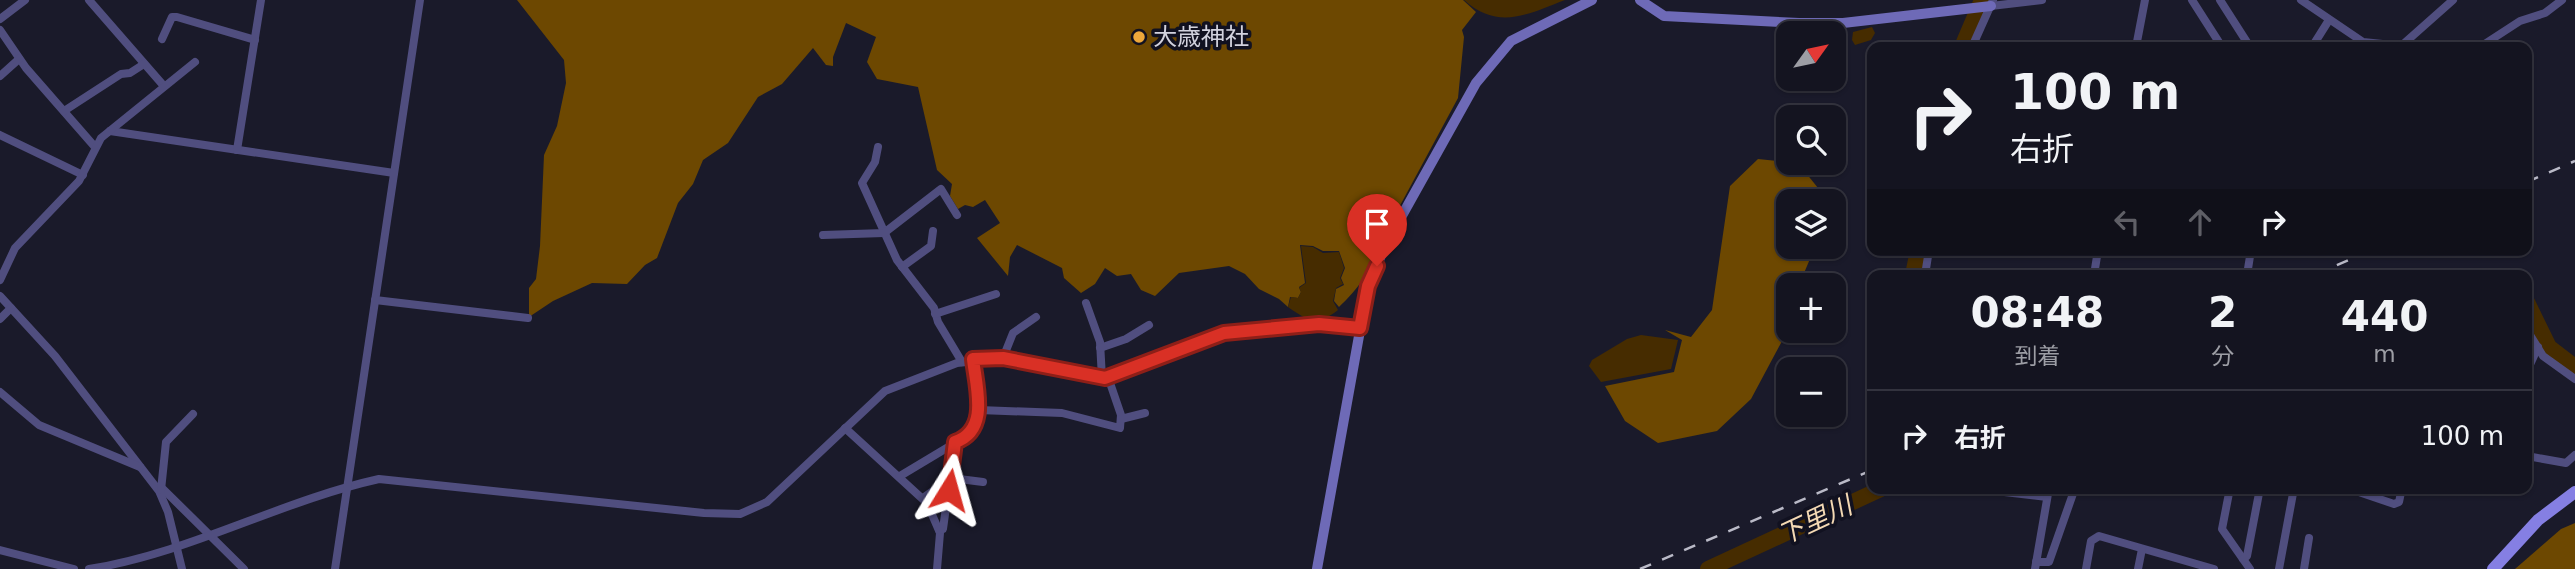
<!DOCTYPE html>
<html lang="ja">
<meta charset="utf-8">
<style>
:root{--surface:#141420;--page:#1d1d29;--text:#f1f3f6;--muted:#9d9ea5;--line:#33333e}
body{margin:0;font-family:"DejaVu Sans","Noto Sans JP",sans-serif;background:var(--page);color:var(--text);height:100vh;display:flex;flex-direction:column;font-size:26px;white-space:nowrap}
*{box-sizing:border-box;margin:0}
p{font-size:23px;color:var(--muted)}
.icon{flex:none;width:38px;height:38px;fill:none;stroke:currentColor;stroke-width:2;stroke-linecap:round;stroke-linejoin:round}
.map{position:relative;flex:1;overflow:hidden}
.panel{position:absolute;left:1867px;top:270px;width:665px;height:224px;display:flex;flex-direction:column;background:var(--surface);border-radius:14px;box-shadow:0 2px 5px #0004,0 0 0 2px var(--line)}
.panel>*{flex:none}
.guide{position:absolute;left:1867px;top:42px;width:665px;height:214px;border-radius:14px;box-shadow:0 2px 5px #0004,0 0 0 2px var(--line);background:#141420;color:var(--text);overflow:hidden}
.needle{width:46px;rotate:57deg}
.controls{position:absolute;left:1776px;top:21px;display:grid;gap:14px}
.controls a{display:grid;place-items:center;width:70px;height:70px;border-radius:14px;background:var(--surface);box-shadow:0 2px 5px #0004,0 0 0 2px var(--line);font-size:35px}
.pin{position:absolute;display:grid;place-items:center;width:60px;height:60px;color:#fff;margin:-72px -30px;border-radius:50% 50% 50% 0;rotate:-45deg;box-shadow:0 0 7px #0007}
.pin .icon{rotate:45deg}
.me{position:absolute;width:77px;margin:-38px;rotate:8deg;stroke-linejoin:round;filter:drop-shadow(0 0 5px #0008)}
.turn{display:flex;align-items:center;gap:24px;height:147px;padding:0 28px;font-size:32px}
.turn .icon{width:91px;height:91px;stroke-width:2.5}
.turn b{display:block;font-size:49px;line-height:60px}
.lanes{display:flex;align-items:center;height:66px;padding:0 28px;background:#0003;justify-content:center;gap:35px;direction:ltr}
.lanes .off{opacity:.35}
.eta{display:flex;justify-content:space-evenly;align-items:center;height:119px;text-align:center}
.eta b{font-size:42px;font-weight:600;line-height:49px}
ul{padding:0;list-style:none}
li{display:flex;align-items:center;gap:21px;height:91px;padding:0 28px;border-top:2px solid var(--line)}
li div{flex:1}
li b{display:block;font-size:26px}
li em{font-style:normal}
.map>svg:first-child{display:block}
.forest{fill:#6d4801}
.water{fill:#462c00}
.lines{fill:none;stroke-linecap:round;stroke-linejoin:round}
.river{stroke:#462c00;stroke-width:16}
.street{stroke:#504e7f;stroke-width:8}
.secondary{stroke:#6e6ab7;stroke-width:10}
.primary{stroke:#857fe3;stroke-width:12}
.rail{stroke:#babac7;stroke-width:2.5;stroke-dasharray:12 12;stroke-linecap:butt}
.route-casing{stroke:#8d1f18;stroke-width:18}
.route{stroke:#d93025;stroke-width:12}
.poi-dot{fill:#eda83b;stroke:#111120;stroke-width:2.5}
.labels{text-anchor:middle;stroke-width:7;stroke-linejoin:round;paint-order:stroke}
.poi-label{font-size:24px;fill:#d2d2de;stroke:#111120;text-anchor:start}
.water-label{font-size:26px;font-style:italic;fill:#f4d9b4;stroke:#111120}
</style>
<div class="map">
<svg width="2575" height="569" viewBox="0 0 2575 569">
<rect width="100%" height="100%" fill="#1a1a2a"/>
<g class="forest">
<path d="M 517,0 L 1463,0 L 1476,12 L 1462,30 L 1464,37 L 1458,98 L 1389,226 L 1376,242 C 1378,265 1355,292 1339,307 L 1334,301 L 1336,289 L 1344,285 L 1341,278 L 1345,268 L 1339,251 L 1323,251 L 1313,246 L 1300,245 L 1305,283 L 1299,287 L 1301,292 L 1298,298 L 1290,297 L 1288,307 L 1279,299 L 1259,289 L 1245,274 L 1229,266 L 1179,273 L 1155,296 L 1141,290 L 1131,274 L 1117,276 L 1105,268 L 1095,284 L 1081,293 L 1064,278 L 1062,268 L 1017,245 L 1010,257 L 1008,276 L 977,238 L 1000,223 L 985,200 L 973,207 L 965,205 L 958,209 L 950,196 L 952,184 L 937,170 L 918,87 L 877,79 L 867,62 L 876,37 L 846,23 L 833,57 L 833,66 L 826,65 L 813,48 L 782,84 L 758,97 L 728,143 L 703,160 L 693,184 L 678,203 L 657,258 L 645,265 L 627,284 L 592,283 L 553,301 L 529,317 L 529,288 L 536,279 L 540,246 L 544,155 L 557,126 L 566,83 L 564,60 Z"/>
<polygon points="1758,159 1798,163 1826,198 1826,201 1788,201 1788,247 1815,247 1799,285 1788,285 1788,320 1781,343 1751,399 1717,431 1658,443 1625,421 1605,386 1674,372 1682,340 1665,330 1691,337 1712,310 1730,186"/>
<polygon points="2575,523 2575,569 2515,569 2561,529"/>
</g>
<g class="water">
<path d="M 1464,0 L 1565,0 C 1528,14 1499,31 1464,0 Z"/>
<polygon points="1872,27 1875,33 1871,40 1855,45 1852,40 1853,32"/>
<path d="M 1301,246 L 1313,247 L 1323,253 L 1339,252 L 1344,268 L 1340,278 L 1343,284 L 1336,288 L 1333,301 L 1338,310 C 1318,326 1309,322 1288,307 L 1291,297 L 1298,298 L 1301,292 L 1299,288 L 1306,283 Z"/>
<polygon points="1641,335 1678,340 1671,369 1601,382 1589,366 1592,360 1627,339"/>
</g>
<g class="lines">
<g class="river">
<polyline points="1962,47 1982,0"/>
<polyline points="1913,275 1918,250"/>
<polyline points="2527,302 2549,347 2575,367"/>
<polyline points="1708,569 1883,488"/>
</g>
<g class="street">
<polyline points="89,0 163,85"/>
<polyline points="2192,0 2222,47"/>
<polyline points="2220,0 2250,47"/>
<polyline points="2301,0 2363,42 2402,46"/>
<polyline points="1991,6 2042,0"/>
<polyline points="0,19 25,0"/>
<polyline points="0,30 26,68 95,147"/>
<polyline points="162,39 172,17 177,17 255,40"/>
<polyline points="1972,47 1993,0"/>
<polyline points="2136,47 2145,0"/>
<polyline points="2312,47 2329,20"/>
<polyline points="2400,47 2453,0"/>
<polyline points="2480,47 2520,21 2545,13 2562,0"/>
<polyline points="0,76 19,59"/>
<polyline points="64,111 121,74 130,73 144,64"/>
<polyline points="110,131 394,173"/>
<polyline points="0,135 83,175"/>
<polyline points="878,147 875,162 862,183 897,260 934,308 938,322 962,362"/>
<polyline points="237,150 261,0"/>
<polyline points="823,235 884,233 941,189 957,215"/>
<polyline points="902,267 931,246 933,231"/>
<polyline points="1925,275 1929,250"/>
<polyline points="2094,275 2098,250"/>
<polyline points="2247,275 2251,250"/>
<polyline points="0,280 15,248 79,181 101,138 195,62"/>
<polyline points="0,296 55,356 159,491 168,512 182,569"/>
<polyline points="375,300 528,318"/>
<polyline points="1086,303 1100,342 1102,378"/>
<polyline points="935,314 996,294"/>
<polyline points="0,319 11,308"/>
<polyline points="2527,330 2543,356 2575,379"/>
<polyline points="1100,348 1126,339 1149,325"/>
<polyline points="1003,358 1013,333 1036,317"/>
<polyline points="2527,371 2538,347"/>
<polyline points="0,392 39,425 140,467"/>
<polyline points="979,410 1062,413 1120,428 1121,415 1108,377"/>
<polyline points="1121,419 1145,413"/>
<polyline points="845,428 927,503 940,533 937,569"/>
<polyline points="2527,456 2566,463 2575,455"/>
<polyline points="900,476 970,434 979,412 973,359"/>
<polyline points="1970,488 2047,497"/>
<polyline points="2230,488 2222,529 2250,569"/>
<polyline points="2347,488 2394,504 2399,502 2402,488"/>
<polyline points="163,489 244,569"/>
<polyline points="161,490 166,442 193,414"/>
<polyline points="923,498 951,478 983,482"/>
<polyline points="939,530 943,529 955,442"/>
<polyline points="0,550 74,569"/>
<polyline points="2243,559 2247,556 2260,488"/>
<polyline points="2036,562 2049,562 2075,488"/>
<path d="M 89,569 C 190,553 280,501 379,479 L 704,513 L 740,514 L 767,502 L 885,391 L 957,363 L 1003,358 L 1105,378 L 1224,333 L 1319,324 L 1348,324 L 1360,328"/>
<polyline points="335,569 420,0"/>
<polyline points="2035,569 2049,488"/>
<polyline points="2086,569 2091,541 2099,536 2214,569"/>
<polyline points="2138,569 2142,549"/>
<polyline points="2279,569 2294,488"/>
<polyline points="2304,569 2309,538"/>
</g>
<g class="secondary">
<polyline points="1640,0 1664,16 1799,23 1843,23 1991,6"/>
<polyline points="1317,569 1368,286 1385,246 1476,83 1511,41 1592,0"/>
</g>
<polyline class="primary" points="2493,569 2538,520 2575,492"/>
<g class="rail">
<polyline points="2527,182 2575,161"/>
<polyline points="2315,275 2371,250"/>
<polyline points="1640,569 1872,470"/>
</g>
</g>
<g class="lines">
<defs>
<path id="route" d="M 949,490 L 955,442 C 990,430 976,387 973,359 L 1003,358 L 1105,378 L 1224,333 L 1319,324 L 1360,328 L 1368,286 L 1377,266"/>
</defs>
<use href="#route" class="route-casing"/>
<use href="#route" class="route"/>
</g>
<circle class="poi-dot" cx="1139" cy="37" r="7"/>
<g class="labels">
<g class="poi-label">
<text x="1153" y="45">大歳神社</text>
</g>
<g class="water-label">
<text transform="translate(1815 520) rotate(-25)" y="9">下里川</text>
</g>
</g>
</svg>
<div class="controls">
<a><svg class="needle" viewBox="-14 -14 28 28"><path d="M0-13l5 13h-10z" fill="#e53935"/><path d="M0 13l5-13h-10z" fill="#9d9ea5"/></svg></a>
<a><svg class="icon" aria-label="search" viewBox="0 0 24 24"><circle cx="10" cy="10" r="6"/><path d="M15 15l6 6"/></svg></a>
<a><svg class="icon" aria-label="layers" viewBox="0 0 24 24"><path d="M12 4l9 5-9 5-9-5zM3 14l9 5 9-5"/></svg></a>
<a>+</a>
<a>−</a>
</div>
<div class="pin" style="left:1377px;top:266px;background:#d93025"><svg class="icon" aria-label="arrive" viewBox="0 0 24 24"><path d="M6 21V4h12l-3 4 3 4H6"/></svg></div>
<svg class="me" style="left:949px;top:490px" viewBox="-20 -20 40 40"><path d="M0-17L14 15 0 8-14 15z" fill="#d93025" stroke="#fff" stroke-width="4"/></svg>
<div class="guide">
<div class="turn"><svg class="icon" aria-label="right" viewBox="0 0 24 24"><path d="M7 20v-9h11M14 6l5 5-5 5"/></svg><div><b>100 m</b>右折</div></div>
<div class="lanes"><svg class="icon off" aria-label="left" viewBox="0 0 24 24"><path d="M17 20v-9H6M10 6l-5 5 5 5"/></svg><svg class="icon off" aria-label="ahead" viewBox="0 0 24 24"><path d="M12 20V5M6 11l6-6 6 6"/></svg><svg class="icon" aria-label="right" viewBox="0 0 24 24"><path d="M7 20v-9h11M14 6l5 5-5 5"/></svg></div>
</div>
<section class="panel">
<div class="eta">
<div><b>08:48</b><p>到着</p></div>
<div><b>2</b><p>分</p></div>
<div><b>440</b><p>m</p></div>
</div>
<ul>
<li><svg class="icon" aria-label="right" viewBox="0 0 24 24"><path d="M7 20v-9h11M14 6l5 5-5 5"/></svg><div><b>右折</b></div><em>100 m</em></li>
</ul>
</section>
</div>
